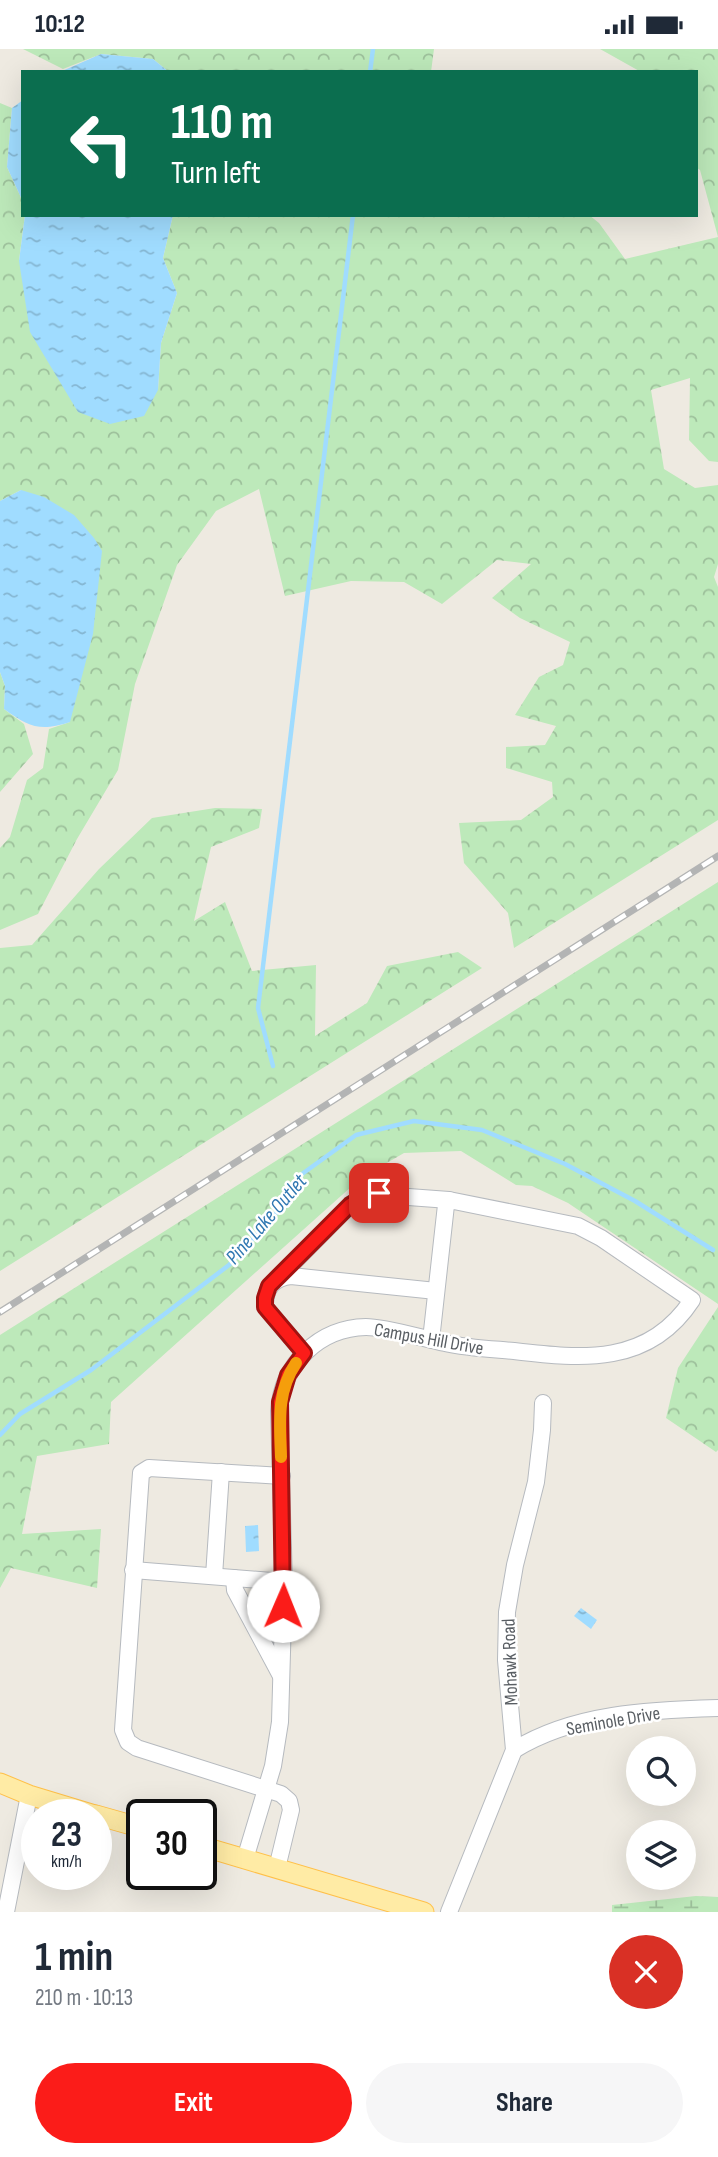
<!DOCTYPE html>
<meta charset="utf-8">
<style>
:root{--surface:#fff;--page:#f6f6f7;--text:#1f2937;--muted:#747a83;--accent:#fb1c19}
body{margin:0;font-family:"Sofia Sans Condensed",sans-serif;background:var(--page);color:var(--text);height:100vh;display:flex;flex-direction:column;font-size:26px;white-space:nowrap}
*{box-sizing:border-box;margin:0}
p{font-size:23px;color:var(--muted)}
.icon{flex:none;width:38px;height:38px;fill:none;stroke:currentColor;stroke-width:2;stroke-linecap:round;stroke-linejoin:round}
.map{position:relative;height:1863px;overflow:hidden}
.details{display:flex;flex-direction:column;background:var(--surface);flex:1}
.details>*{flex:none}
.guide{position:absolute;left:21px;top:21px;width:677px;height:147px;border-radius:0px;box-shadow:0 7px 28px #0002;background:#0b6e4f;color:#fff;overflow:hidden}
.buttons{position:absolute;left:626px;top:1687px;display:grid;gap:14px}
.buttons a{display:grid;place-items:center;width:70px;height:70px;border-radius:50%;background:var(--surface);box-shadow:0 7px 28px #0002;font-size:35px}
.speed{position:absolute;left:21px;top:1750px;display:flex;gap:14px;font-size:35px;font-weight:700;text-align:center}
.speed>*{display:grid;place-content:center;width:91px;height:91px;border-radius:50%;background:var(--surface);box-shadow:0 7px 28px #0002;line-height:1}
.speed small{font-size:18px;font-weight:400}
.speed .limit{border:4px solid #111;border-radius:10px;background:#fff;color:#111}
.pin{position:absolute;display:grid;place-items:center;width:60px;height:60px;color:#fff;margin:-30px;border-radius:14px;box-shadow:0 4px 10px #0006}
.me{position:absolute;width:77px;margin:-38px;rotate:1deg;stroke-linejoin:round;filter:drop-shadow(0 0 5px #0008)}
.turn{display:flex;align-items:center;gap:24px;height:147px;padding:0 35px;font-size:32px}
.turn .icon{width:91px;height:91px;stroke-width:2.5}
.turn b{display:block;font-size:49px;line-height:60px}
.round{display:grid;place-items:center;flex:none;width:74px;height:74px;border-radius:37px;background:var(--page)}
.headline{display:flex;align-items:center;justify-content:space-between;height:119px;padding:0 35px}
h1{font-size:42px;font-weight:700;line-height:52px}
.primary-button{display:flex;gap:14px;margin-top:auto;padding:14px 35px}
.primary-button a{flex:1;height:80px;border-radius:42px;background:var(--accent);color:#fff;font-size:28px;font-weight:700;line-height:80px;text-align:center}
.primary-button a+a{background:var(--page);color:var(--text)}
.status{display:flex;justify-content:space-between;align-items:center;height:49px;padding:0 35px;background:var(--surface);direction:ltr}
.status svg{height:19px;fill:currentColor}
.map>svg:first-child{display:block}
.forest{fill:url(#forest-crowns)}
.wetland{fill:url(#wetland-marsh)}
.water{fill:url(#water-ripples)}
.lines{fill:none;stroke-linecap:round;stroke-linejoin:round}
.stream{stroke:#a0dcff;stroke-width:4.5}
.minor-casing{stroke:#b6babf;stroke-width:18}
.major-casing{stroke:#ffc049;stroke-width:21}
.minor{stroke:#fff;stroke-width:16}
.major{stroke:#ffeba5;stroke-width:19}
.rail-casing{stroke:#b3b4b4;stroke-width:7}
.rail{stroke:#fff;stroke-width:4.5;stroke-dasharray:13;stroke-linecap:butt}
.route-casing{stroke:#a31210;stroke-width:18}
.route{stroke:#fb1c19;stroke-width:12}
.slow{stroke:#f59e0b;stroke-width:12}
.labels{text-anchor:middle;stroke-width:5;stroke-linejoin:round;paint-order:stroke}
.street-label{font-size:19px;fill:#595e63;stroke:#fff}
.water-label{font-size:21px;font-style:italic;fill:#3078b2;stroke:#fff}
</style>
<div class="status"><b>10:12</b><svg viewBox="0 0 49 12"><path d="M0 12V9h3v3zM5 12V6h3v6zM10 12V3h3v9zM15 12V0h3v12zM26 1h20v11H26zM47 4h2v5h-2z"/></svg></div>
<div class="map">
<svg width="718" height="1863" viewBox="0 0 718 1863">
<defs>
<pattern id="forest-crowns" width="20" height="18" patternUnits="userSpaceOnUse" patternTransform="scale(1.75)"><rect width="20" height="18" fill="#bde9ba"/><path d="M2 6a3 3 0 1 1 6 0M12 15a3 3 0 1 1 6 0" fill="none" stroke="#9dc09b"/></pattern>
<pattern id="wetland-marsh" width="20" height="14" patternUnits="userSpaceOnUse" patternTransform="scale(1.75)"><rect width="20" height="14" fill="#bde9ba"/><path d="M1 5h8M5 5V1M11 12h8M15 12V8" fill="none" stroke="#9dc09b"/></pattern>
<pattern id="water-ripples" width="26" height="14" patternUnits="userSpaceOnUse" patternTransform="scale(1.75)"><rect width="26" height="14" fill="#a0dcff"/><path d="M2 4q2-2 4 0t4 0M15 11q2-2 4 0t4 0" fill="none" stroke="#85b6d2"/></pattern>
</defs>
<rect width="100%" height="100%" fill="#eeeae1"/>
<g class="forest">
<polygon points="23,0 434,0 431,23 169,23 153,10 101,5 63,20"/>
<polygon points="600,0 718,0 718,413 709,412 689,391 690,329 651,341 664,420 695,439 718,436 718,515 714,528 718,538 718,771 514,899 508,864 464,814 459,774 521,771 553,748 552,733 506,719 506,698 545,696 556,677 515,666 539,628 563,616 570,593 520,569 492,549 531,515 497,511 442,555 404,533 351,532 285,547 259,440 216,462 177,516 135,635 118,721 77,790 38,865 0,881 0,799 10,788 27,731 43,719 49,680 70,673 21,441 0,452 0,54 12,59 7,118 23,153 25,166 19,212 158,341 161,294 177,244 163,209 173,166 589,166 599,174 625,210 718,188 700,121 697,119 696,23 641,23"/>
<polygon points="0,623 5,637 4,660 24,675 33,705 0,743"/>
<polygon points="215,759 262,760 259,779 211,798 194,872 225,853 252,922 316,916 315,987 367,954 387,917 458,903 482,919 0,1222 0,899 32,896 99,820 152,769"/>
<polygon points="718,833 718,1255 568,1154 532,1137 516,1136 461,1102 404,1104 361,1129 111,1353 109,1395 37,1407 22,1485 101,1480 97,1539 11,1519 0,1539 0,1286"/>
<polygon points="718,1258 718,1401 716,1403 666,1369 678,1319"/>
</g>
<polygon class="wetland" points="696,1847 718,1848 718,1863 612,1863 612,1856"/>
<g class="water">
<polygon points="101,5 153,10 169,23 60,23"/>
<polygon points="23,51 23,153 7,118 12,59"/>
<polygon points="25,166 173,166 163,209 177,244 161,294 158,341 144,367 110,375 78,363 30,283 19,212"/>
<path d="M 21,441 L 44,448 L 74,466 L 94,489 L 102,502 L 93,585 L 70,673 C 40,683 29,678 4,660 L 5,637 L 0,623 L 0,452 Z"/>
<polygon points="258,1476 259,1502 246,1503 245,1477"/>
<polygon points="581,1559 597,1571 591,1580 574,1567"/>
</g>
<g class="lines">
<g class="stream">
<polyline points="370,23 373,0"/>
<polyline points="273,1017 258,959 353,166"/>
<polyline points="0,1386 20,1365 91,1321 229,1216 277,1163 302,1125 356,1086 414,1072 482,1081 565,1115 635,1152 713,1201"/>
</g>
<defs>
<g id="minor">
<polyline points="279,1228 350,1156 368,1145 449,1151"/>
<path d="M 304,1304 L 265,1258 C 265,1239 273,1229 291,1227 L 436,1242"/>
<polyline points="133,1521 284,1533"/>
<polyline points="214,1527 221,1423"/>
<polyline points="234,1529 235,1541 281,1627"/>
<path d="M 514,1701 C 574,1664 649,1661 718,1659"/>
<path d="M 245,1810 L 273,1717 L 280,1673 L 284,1533 L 279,1362 C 282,1315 319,1279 366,1278 C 386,1278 424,1290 445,1294 C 467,1299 491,1300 514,1302 C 582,1310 649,1317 692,1251 L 601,1189 L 578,1177 L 449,1151 L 446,1156 L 431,1291"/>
<polyline points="277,1819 291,1761 289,1752 281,1745 137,1699 128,1693 123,1681 141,1424 149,1419 282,1427"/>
<polyline points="6,1863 29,1746"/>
<polyline points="449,1863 514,1701 506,1611 507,1563 515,1516 536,1433 542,1381 543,1354"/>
</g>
<g id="major">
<polyline points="0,1734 29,1746 95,1766"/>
<polyline points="96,1766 142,1779"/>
<polyline points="201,1797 424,1863"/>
</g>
</defs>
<use href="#minor" class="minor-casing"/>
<use href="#major" class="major-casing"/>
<use href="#minor" class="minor"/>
<use href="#major" class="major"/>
<defs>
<polyline id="rail" points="0,1263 718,807"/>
</defs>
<use href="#rail" class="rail-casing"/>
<use href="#rail" class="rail"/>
</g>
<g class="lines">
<defs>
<polyline id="route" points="283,1557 280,1353 288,1326 304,1304 265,1258 265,1249 269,1237 350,1156 368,1145 379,1144"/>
</defs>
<use href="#route" class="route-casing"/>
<use href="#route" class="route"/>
<path class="slow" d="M 281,1408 C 280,1374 276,1344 296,1314"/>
</g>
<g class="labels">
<g class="street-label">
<text transform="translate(429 1289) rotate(10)" y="7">Campus Hill Drive</text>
<text transform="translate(509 1613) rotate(-92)" y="7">Mohawk Road</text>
<text transform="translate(613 1671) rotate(-10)" y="7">Seminole Drive</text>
</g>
<g class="water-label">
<text transform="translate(266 1170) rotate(-49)" y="7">Pine Lake Outlet</text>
</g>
</g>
</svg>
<div class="buttons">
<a><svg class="icon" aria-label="search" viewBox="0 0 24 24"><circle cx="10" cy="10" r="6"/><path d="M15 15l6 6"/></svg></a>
<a><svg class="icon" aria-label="layers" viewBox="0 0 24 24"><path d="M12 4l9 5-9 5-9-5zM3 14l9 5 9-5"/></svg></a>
</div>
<div class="speed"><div>23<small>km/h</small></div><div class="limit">30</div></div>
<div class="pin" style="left:379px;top:1144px;background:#d93025"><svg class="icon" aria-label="arrive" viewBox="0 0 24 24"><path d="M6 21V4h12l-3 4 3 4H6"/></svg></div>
<svg class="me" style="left:283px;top:1557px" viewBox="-20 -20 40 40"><circle r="19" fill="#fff"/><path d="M0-13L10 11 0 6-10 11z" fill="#fb1c19"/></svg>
<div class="guide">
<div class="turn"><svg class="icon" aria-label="left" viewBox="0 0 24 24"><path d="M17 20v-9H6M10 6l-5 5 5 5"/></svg><div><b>110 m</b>Turn left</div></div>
</div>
</div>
<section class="details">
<div class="headline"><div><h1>1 min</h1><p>210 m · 10:13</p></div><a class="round" style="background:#d93025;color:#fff"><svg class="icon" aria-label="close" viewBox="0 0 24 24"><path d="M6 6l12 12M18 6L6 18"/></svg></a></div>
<div class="primary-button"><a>Exit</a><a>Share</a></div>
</section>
